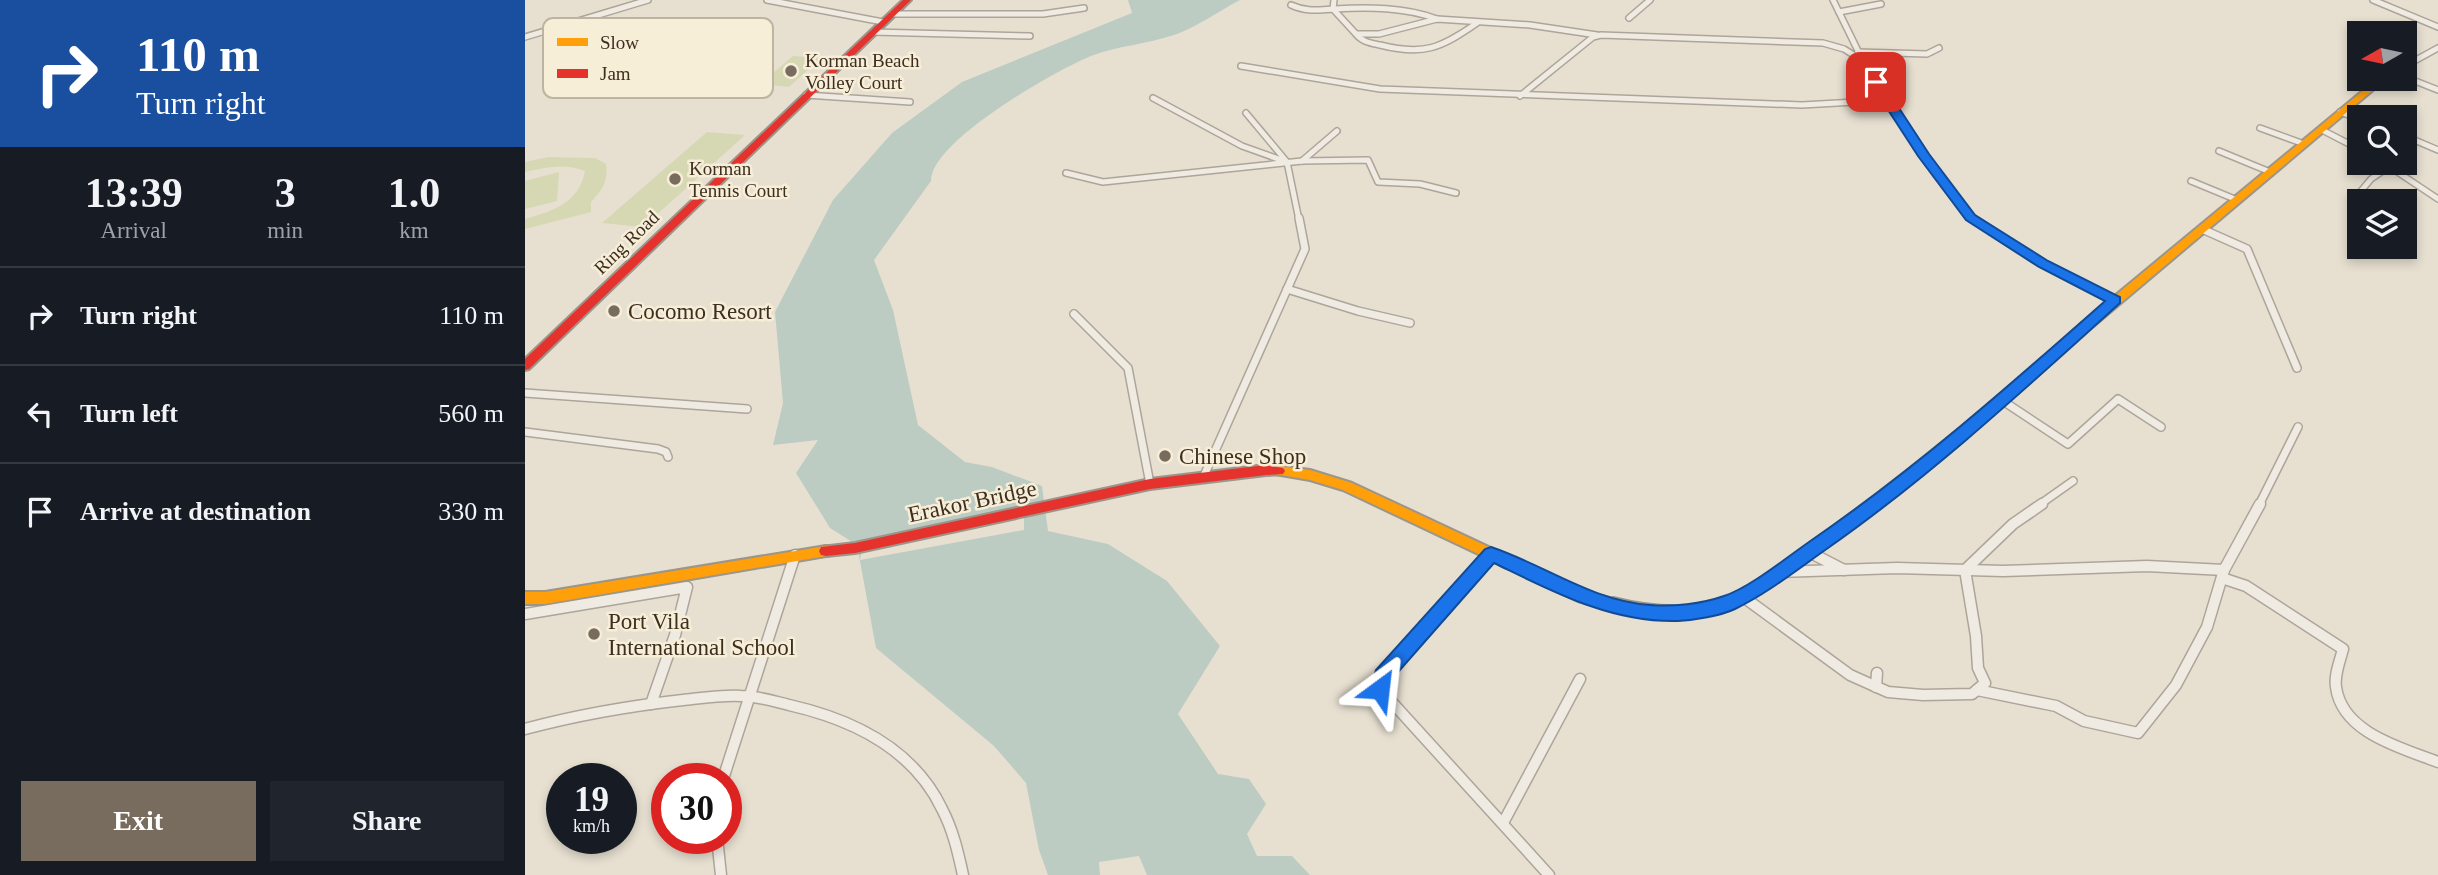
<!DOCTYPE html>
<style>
:root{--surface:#171b24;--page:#20242c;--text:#f1f3f6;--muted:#9ea1a6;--line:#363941;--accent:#786c5e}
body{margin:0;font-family:Georgia,serif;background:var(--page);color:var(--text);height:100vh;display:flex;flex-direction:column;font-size:26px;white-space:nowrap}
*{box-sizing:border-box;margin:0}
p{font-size:23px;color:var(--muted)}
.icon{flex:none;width:38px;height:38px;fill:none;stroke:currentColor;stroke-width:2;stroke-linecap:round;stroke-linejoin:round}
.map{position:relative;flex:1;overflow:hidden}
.side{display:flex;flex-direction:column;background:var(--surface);width:525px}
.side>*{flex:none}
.hud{background:#1a4fa0;color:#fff;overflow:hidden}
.needle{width:46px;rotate:261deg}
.fabs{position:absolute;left:1822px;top:21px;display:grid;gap:14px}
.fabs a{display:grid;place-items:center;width:70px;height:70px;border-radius:0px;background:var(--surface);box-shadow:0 4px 10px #0003;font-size:35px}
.speed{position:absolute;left:21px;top:763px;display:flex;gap:14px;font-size:35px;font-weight:700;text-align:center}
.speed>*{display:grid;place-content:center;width:91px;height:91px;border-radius:50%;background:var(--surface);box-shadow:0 4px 10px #0003;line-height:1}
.speed small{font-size:18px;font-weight:400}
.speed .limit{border:10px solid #d22;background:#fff;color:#111}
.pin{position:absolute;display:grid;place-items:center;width:60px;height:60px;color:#fff;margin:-30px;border-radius:14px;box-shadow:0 4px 10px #0006}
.me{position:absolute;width:77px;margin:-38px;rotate:30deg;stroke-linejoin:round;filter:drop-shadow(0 0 5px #0008)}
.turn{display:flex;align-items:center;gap:24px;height:147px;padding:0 21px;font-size:32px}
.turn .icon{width:91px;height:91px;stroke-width:2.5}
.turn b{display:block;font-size:49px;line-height:60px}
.eta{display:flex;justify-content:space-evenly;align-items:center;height:119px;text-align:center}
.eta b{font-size:42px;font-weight:800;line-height:49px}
.button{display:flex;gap:14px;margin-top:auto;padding:14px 21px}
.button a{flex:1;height:80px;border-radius:0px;background:var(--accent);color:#fff;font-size:28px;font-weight:800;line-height:80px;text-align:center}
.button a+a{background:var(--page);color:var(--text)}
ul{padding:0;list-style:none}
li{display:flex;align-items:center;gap:21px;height:98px;padding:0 21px;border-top:2px solid var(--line)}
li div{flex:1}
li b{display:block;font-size:26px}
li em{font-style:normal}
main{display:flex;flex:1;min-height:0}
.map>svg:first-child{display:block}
.green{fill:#d6d7b3}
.water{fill:#bcccc2}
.pier{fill:#e7e0d1}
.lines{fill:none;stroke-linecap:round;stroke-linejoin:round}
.street-far2-casing{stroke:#ada599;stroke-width:8}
.street-far1-casing{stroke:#ada599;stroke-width:10}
.street-casing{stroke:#ada599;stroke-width:13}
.slow-casing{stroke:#9c958a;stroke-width:4}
.jam-casing{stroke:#9c958a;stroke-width:4}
.street-far2{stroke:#efebe3;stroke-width:5}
.street-far1{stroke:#efebe3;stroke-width:7}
.street{stroke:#efebe3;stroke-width:10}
.slow{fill:#ff9f0a;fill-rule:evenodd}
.jam{fill:#e5322d;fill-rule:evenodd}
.route{fill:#1a73e8;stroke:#114b97;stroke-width:2}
.poi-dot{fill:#786c5e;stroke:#f7eed8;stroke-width:2.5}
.labels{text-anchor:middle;stroke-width:5;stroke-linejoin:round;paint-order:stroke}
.far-poi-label{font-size:19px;fill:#3d2e20;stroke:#f7eed8;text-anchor:start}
.far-street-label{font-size:19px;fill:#3d2e20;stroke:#f7eed8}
.poi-label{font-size:23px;fill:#3d2e20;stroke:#f7eed8;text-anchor:start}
.street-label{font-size:23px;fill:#3d2e20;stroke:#f7eed8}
.key{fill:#f7eed8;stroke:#bfb4a1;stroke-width:2}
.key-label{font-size:19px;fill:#3d2e20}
</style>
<main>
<section class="side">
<div class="hud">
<div class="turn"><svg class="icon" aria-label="right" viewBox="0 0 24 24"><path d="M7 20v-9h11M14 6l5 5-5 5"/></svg><div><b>110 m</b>Turn right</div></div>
</div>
<div class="eta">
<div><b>13:39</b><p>Arrival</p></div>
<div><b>3</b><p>min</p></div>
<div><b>1.0</b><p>km</p></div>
</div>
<ul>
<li><svg class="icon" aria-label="right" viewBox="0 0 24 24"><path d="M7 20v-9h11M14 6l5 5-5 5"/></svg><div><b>Turn right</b></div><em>110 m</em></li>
<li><svg class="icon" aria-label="left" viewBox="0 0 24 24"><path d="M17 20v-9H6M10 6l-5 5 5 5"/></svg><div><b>Turn left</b></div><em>560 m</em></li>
<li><svg class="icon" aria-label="arrive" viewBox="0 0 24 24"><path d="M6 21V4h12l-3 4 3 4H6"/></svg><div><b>Arrive at destination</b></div><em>330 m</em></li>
</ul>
<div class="button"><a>Exit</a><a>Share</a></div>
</section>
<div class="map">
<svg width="1913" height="875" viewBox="0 0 1913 875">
<rect width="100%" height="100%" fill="#e7e0d1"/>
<g class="green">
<polygon points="268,56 296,58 264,87 235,84"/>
<polygon points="182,132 220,135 118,227 77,223"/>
<path d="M 23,157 L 70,158 L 81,164 C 83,182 78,189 66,202 L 66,212 L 0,229 L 0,219 C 28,211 54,203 60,171 C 40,163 21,167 0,172 L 0,162 Z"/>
<polygon points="34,172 32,201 0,209 0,181"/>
</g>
<path class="water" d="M 603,0 L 715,0 C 694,11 672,27 649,35 C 622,44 592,46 566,56 C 531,70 405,142 406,181 L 349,260 L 368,310 L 393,425 L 440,462 L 467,467 L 517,486 L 523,531 L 583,544 L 642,581 L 695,646 L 653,714 L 693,774 L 724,779 L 741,804 L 722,834 L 732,856 L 767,856 L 785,875 L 622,875 L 614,856 L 574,862 L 575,875 L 523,875 L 514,850 L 501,783 L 469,746 L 351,648 L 332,545 L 305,528 L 271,473 L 293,440 L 248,445 L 258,403 L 250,312 L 308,200 L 367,133 L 437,82 L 607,13 Z"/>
<polygon class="pier" points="499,511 499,530 335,560 338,542"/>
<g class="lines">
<defs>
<g id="street-far2">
<polyline points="242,0 358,22"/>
<polyline points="809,0 808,9 831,34 854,34 912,19 1005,25 1072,35"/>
<polyline points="1308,0 1337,59 1399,156 1450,220"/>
<polyline points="1848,0 1913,27"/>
<path d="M 766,5 C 782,12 791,10 809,9 C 843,7 880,7 912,19"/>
<polyline points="1314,12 1356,4"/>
<polyline points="367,14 518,14 559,8"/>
<polyline points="1104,18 1125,0"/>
<polyline points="348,32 505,36"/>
<path d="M 831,34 C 837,42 846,43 855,45 C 899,56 916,48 952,23"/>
<polyline points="0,37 123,0"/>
<polyline points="1333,52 1402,54 1414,48"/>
<polyline points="716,66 855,89 1277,105 1330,102 1365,104"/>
<polyline points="1880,66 1913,48"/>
<polyline points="1880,77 1913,90"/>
<polyline points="281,95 385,102"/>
<polyline points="995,96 1068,37 1076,35 1298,43 1319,49 1335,59"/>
<polyline points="628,98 717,146 759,161"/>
<polyline points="1815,112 1834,119"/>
<polyline points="721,113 762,162 774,220"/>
<polyline points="1735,128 1779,144"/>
<polyline points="1799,131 1834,149"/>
<polyline points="1880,136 1913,150"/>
<polyline points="1694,151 1745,172"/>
<polyline points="777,161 812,131"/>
<polyline points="1859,163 1913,199"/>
<polyline points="541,173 578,182 777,161 843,160 853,182 895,184 931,193"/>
<polyline points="1666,181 1712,200"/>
<polyline points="1831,197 1846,179 1865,166"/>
</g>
<g id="street-far1">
<polyline points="1447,218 1518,264 1590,300"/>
<polyline points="1677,229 1722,249 1772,368"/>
<polyline points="762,289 833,311 885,323"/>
<polyline points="549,314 603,368 625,484"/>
<polyline points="0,393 222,409"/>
<polyline points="1478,401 1543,444 1593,399 1636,427"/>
<polyline points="0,432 133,449 141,452 143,457"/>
<polyline points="678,478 780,249 774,218"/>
<polyline points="1514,505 1548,481"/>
<polyline points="1734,505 1773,427"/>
</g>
<g id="street">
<polyline points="1284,552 1319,570"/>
<polyline points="966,554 858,676 855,689 1024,875"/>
<polyline points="1254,572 1372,568 1478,571 1622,566 1699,570 1735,504"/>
<path d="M 1697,578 L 1721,586 L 1818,649 C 1815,661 1809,675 1811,687 C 1817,733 1877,748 1913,762"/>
<polyline points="1217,596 1325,675 1363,692 1398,695 1447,694 1460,683 1453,668 1451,636 1440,570 1488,524 1517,504"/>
<polyline points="0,614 162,587 150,635 126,704"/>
<polyline points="1351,687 1352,673"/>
<polyline points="1452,690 1531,706 1559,721 1613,733 1651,685 1682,627 1699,570"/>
<path d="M 0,729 C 52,715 104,706 158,700 C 177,698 197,695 216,696 C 233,696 248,701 264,705 C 326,719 388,748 417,809 C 428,830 433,852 438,875"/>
<polyline points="198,779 270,555"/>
<polyline points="978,823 1055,679"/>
<polyline points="192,838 196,875"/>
</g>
<g id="slow">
<polygon points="1852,79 1861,79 1565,329 1557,329 1555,326 1557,323"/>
<polygon points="754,466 785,470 827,483 1060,592 1093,600 1095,604 1093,608 1088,610 1053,601 818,490 785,480 750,474 748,471 750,468"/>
<polygon points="301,546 306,547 308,551 306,555 301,556 20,604 0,604 0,592 20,592"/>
</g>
<g id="jam">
<polygon points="378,0 386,0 4,369 0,370 0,359"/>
<path d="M 1561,322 L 1565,323 L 1567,326 L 1565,329 C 1481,405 1394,479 1302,546 C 1272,567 1243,593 1208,607 C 1169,622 1123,622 1083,608 L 1081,604 L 1083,600 L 1088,598 C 1124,607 1162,611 1198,599 C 1231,587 1260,561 1288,541 C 1382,474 1471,400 1557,323 Z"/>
<polygon points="741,465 758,468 760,471 758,474 741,475 625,489 330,553 301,556 296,555 294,551 296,547 330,543 625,479"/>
</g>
</defs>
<use href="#street-far2" class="street-far2-casing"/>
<use href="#street-far1" class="street-far1-casing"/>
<use href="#street" class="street-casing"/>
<use href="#slow" class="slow-casing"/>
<use href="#jam" class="jam-casing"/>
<use href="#street-far2" class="street-far2"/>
<use href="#street-far1" class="street-far1"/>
<use href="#street" class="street"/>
<use href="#slow" class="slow"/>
<use href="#jam" class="jam"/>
</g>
<path class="route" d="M 1347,79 L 1355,79 L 1404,154 L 1450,215 L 1523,261 L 1595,297 L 1595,303 C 1501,388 1407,475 1303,548 C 1273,569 1243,593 1210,609 C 1195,616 1170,620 1153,621 C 1086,623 1027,591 969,563 L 866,680 L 862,696 L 855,698 L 848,696 L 845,689 L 851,670 L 960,549 L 966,547 C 1020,565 1067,601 1125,605 C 1148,607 1176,604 1199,596 C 1224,588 1261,558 1284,542 C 1389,470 1485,385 1580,301 L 1514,267 L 1441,220 L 1393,156 L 1345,82 Z"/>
<g class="poi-dot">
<circle cx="266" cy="71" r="7"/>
<circle cx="150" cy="179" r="7"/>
<circle cx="89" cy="311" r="7"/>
<circle cx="640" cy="456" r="7"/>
<circle cx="69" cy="634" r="7"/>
</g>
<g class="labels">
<g class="far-poi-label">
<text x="280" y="67">Korman Beach<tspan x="280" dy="22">Volley Court</tspan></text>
<text x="164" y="175">Korman<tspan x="164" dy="22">Tennis Court</tspan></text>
</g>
<g class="far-street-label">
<text transform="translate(101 242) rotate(-44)" y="7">Ring Road</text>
</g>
<g class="poi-label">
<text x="103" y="319">Cocomo Resort</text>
<text x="654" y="464">Chinese Shop</text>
<text x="83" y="629">Port Vila<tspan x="83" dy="26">International School</tspan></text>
</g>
<g class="street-label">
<text transform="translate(447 501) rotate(-12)" y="8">Erakor Bridge</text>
</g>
</g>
<rect x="18" y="18" width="230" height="80" rx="10" class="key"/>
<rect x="32" y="38" width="31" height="8" fill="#ff9f0a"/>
<rect x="32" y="69" width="31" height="9" fill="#e5322d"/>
<g class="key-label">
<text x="75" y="49">Slow</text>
<text x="75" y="80">Jam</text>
</g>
</svg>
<div class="fabs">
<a><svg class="needle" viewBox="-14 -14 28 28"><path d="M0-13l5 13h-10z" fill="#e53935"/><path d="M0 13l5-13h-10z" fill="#9ea1a6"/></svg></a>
<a><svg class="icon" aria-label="search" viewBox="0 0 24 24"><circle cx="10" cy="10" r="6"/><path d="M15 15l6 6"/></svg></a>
<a><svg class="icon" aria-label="layers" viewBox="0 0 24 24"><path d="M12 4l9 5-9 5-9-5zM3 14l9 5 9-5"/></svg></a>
</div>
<div class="speed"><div>19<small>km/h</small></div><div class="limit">30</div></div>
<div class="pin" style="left:1351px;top:82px;background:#d93025"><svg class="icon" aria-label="arrive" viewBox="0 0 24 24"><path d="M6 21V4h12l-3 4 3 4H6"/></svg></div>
<svg class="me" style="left:855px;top:689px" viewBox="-20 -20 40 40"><path d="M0-17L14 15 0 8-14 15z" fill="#1a73e8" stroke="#fff" stroke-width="4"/></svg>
</div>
</main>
